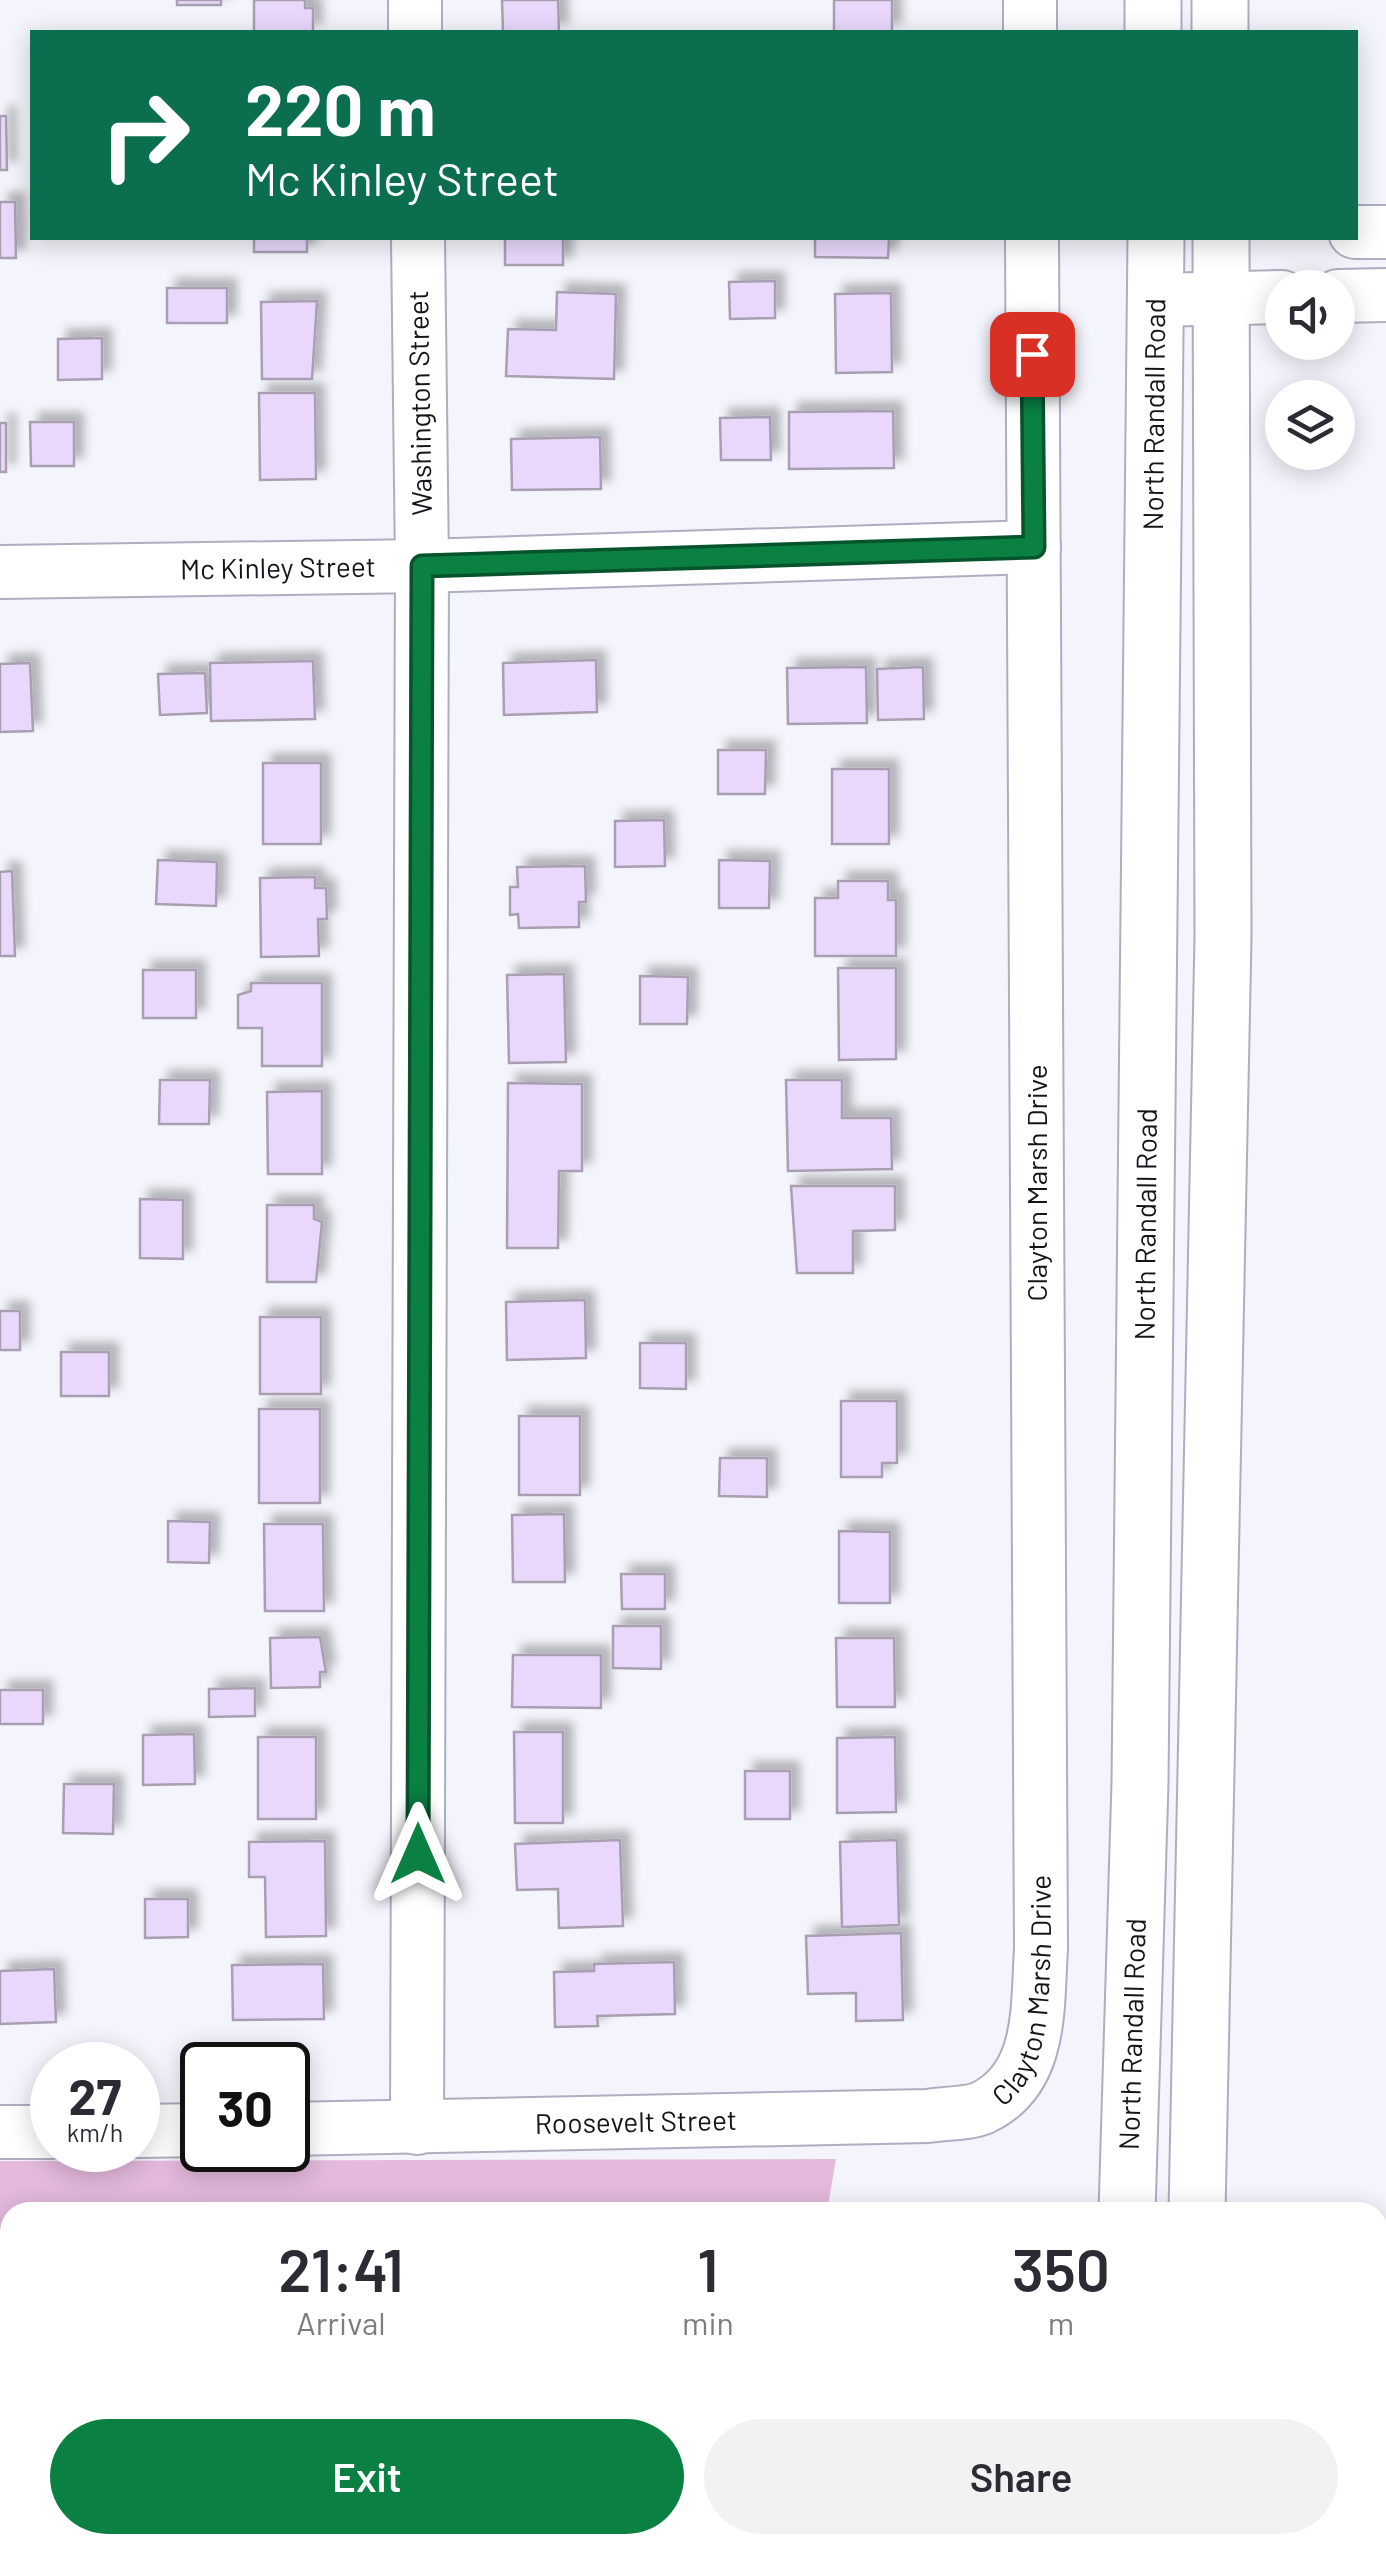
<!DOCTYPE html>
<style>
:root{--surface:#fff;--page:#f2f2f3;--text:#2b2b33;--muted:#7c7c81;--accent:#0b8043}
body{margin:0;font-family:Barlow,sans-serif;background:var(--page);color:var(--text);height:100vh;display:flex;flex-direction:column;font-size:38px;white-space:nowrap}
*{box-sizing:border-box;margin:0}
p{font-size:32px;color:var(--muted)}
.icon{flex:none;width:55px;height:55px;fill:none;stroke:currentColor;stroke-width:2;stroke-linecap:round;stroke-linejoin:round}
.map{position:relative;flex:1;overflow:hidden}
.details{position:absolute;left:0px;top:2202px;width:1388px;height:352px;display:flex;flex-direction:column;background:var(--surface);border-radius:30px 30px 0 0;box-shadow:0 5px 25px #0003}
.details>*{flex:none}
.top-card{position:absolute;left:30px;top:30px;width:1328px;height:210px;border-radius:0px;box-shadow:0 5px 25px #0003;background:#0b6e4f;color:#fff;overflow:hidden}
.tools{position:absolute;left:1265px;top:270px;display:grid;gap:20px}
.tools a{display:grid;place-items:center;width:90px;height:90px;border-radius:50%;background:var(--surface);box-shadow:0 5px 25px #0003;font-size:50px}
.speed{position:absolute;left:30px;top:2042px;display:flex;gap:20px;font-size:50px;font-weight:700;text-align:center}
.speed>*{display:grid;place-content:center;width:130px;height:130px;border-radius:50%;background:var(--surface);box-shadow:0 5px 25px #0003;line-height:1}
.speed small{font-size:25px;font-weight:400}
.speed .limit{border:5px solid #111;border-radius:15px;background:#fff;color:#111}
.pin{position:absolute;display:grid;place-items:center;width:85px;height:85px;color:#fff;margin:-42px;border-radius:20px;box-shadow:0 5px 15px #0006}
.me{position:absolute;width:110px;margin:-55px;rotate:0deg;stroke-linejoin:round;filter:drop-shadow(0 0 8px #0008)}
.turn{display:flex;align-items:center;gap:35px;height:210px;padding:0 50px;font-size:45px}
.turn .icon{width:130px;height:130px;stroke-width:2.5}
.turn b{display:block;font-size:70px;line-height:85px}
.eta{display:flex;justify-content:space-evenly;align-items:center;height:170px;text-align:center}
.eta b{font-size:60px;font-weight:600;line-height:70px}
.cta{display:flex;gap:20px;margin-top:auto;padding:20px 50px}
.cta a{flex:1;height:115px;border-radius:60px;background:var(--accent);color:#fff;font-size:40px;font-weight:600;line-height:115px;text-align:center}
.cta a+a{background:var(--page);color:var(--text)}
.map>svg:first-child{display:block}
.green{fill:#e4b9dc}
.building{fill:#ead8fc;stroke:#a89fb1;stroke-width:2.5;filter:url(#shadow)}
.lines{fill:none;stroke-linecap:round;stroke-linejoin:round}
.minor-casing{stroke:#adaec1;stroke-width:56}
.major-casing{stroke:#adaec1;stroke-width:59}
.minor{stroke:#fff;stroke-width:52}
.major{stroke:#fff;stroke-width:55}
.route-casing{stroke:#07532c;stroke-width:25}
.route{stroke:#0b8043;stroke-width:18}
.labels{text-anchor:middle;stroke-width:9;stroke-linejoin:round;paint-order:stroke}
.street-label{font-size:28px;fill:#14141b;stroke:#fff}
</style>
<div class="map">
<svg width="1386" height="2554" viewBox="0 0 1386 2554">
<defs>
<filter id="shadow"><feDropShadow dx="9" dy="-9" stdDeviation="5" flood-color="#0004"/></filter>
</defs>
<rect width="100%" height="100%" fill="#f4f4fc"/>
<polygon class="green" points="836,2159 827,2212 10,2212 10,2545 777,2545 776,2554 0,2554 0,2161"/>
<g class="building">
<rect x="177" y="0" width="44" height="5"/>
<polygon points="254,0 305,0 305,8 313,8 313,32 254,32"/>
<polygon points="502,0 558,0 559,32 503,32"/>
<rect x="834" y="0" width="58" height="32"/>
<polygon points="0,116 6,116 7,170 0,170"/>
<polygon points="0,202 15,202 16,258 0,258"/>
<rect x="254" y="238" width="53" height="14"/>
<rect x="505" y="238" width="58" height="27"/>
<polygon points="815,238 889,238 888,258 815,257"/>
<polygon points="775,281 775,318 730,319 729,282"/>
<rect x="167" y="288" width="60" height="35"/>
<polygon points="557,292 616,294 614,379 506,376 508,329 556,330"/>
<polygon points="891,293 892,372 836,373 835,294"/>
<polygon points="317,301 312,379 262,379 261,302"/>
<polygon points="102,338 102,379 58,380 58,339"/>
<polygon points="259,393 315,393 316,479 260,480"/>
<polygon points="893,411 894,468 789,469 789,412"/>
<polygon points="770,417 771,460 721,460 720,418"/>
<polygon points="30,422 74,422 74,466 31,466"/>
<rect x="0" y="423" width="6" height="49"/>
<polygon points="600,437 601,489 512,490 511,439"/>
<polygon points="596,660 597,712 504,715 503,663"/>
<polygon points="313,661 315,719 211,721 210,663"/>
<polygon points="30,663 33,731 0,732 0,664"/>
<polygon points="866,667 867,723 788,724 787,668"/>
<polygon points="923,667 924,719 878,720 877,669"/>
<polygon points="205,673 207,713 160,715 158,674"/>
<polygon points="718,750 766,750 765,794 718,794"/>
<rect x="263" y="763" width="58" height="81"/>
<rect x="832" y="769" width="57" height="75"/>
<polygon points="664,820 665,866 615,867 615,821"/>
<polygon points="158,860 217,862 216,906 156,904"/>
<polygon points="719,860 770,861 769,908 719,908"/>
<polygon points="585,866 586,902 579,902 579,927 519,928 518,914 510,915 510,887 518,887 517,867"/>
<polygon points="12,871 15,956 0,956 0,872"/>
<polygon points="315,877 315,888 326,888 327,919 318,919 319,956 261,957 260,878"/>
<polygon points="838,881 888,881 888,900 896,900 896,956 815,956 815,898 838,898"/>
<polygon points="838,968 896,968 896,1059 839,1060"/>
<rect x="143" y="970" width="53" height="48"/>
<polygon points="564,974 566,1062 509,1063 507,975"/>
<polygon points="640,976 688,977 687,1024 640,1024"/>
<polygon points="251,983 322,983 322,1066 262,1066 262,1028 238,1028 238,995 251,991"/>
<polygon points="160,1080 210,1080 209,1124 159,1124"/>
<polygon points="786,1080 842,1080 842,1118 891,1118 892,1169 788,1171"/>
<polygon points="508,1083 582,1084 582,1171 559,1171 558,1248 507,1248"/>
<polygon points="322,1091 322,1174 268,1174 267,1092"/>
<polygon points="791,1186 895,1186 895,1230 853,1231 853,1273 797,1273"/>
<polygon points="140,1199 183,1200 183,1259 140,1258"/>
<polygon points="267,1205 314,1205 314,1219 322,1222 316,1282 267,1282"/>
<polygon points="585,1300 586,1358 507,1360 506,1302"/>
<rect x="0" y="1311" width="20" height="39"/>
<rect x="260" y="1317" width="61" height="77"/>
<polygon points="640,1343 686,1343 686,1389 640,1388"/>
<rect x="61" y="1352" width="48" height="44"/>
<polygon points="841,1401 897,1401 897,1463 882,1463 882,1477 841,1477"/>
<rect x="259" y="1409" width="61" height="94"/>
<rect x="519" y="1416" width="61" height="79"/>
<polygon points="720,1458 767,1458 767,1497 719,1496"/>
<polygon points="564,1514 565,1582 513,1582 512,1515"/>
<polygon points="168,1521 210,1522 209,1563 168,1562"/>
<polygon points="264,1524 323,1524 324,1611 265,1611"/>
<polygon points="839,1531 890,1532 890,1603 839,1603"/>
<polygon points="621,1574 665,1574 665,1609 622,1609"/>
<polygon points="613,1626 661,1626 661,1669 613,1668"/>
<polygon points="320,1637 326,1672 320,1672 320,1687 271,1688 270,1638"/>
<polygon points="836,1638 894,1638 895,1707 837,1707"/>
<polygon points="513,1655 601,1655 601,1708 512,1707"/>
<polygon points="255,1688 255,1716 209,1717 209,1689"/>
<rect x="0" y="1690" width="43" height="34"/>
<polygon points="514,1732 563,1732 563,1823 515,1823"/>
<polygon points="194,1734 195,1784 143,1785 143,1735"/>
<rect x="258" y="1737" width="58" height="82"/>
<polygon points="895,1737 896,1812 837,1813 837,1738"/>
<rect x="745" y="1771" width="45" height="48"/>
<polygon points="64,1784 114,1784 113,1834 63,1833"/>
<polygon points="620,1840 623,1926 559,1928 558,1889 517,1890 515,1844"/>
<polygon points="897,1840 899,1925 842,1927 840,1842"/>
<polygon points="325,1841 326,1936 266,1937 265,1877 249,1877 249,1842"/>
<polygon points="145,1899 188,1899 188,1937 145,1938"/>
<polygon points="901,1933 903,2020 856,2021 856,1993 808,1994 806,1936"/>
<polygon points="674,1962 675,2014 597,2016 598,2026 555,2027 554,1972 594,1971 594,1964"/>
<polygon points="323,1964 324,2019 233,2020 232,1965"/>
<polygon points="54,1969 56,2022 0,2024 0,1971"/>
</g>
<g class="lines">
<defs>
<g id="minor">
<polyline points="415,0 415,32"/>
<polyline points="1030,0 1030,32"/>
<polyline points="1355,232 1386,232"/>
<polyline points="1338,296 1386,295"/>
<polyline points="1156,300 1282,297"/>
<path id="s1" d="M 0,572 L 422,566 L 1034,547"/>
<polyline points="417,2128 422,566 418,238"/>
<path id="s2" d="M 288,2129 L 928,2116 C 944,2113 968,2114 982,2108 C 1044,2079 1037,2005 1041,1949 L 1032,238"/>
<polyline points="138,2131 202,2130"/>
<polyline points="0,2132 52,2132"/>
</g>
<g id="major">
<polyline points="1153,0 1153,32"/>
<polyline points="1220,0 1220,32"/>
<path id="s3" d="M 1127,2212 L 1140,1783 L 1156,238"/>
<polyline points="1197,2212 1223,937 1221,238"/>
<polyline points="1093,2554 1094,2545"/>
<polyline points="1172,2554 1173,2545"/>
</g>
</defs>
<use href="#minor" class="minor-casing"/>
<use href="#major" class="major-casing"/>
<use href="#minor" class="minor"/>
<use href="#major" class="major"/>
</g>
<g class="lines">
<defs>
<polyline id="route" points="418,1854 422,566 1034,547 1032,354"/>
</defs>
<use href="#route" class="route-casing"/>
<use href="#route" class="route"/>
</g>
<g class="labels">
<g class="street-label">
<text transform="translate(420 403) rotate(-91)" y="10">Washington Street</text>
<text dy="10" stroke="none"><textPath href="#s3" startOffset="1798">North Randall Road</textPath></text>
<text dy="10" stroke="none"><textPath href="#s1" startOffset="278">Mc Kinley Street</textPath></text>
<text transform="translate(1037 1183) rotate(-90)" y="10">Clayton Marsh Drive</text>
<text dy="10" stroke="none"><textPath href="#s3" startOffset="988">North Randall Road</textPath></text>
<text dy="10" stroke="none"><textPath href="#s2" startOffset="830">Clayton Marsh Drive</textPath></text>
<text dy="10" stroke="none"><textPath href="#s3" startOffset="178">North Randall Road</textPath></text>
<text dy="10" stroke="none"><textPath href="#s2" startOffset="348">Roosevelt Street</textPath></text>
</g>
</g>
</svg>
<div class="tools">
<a><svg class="icon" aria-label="sound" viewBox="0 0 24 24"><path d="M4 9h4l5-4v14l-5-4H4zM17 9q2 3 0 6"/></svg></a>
<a><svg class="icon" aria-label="layers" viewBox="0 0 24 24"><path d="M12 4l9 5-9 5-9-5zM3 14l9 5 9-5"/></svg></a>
</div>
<div class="speed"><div>27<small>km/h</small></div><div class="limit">30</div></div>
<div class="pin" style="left:1032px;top:354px;background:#d93025"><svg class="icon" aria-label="arrive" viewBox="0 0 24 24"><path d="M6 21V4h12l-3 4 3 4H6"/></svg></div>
<svg class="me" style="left:418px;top:1854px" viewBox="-20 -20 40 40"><path d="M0-17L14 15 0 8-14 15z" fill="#0b8043" stroke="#fff" stroke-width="4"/></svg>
<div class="top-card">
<div class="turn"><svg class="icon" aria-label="right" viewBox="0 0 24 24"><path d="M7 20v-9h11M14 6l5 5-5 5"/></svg><div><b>220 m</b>Mc Kinley Street</div></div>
</div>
<section class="details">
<div class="eta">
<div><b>21:41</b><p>Arrival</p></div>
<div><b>1</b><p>min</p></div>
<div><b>350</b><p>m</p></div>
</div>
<div class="cta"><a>Exit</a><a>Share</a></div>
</section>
</div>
